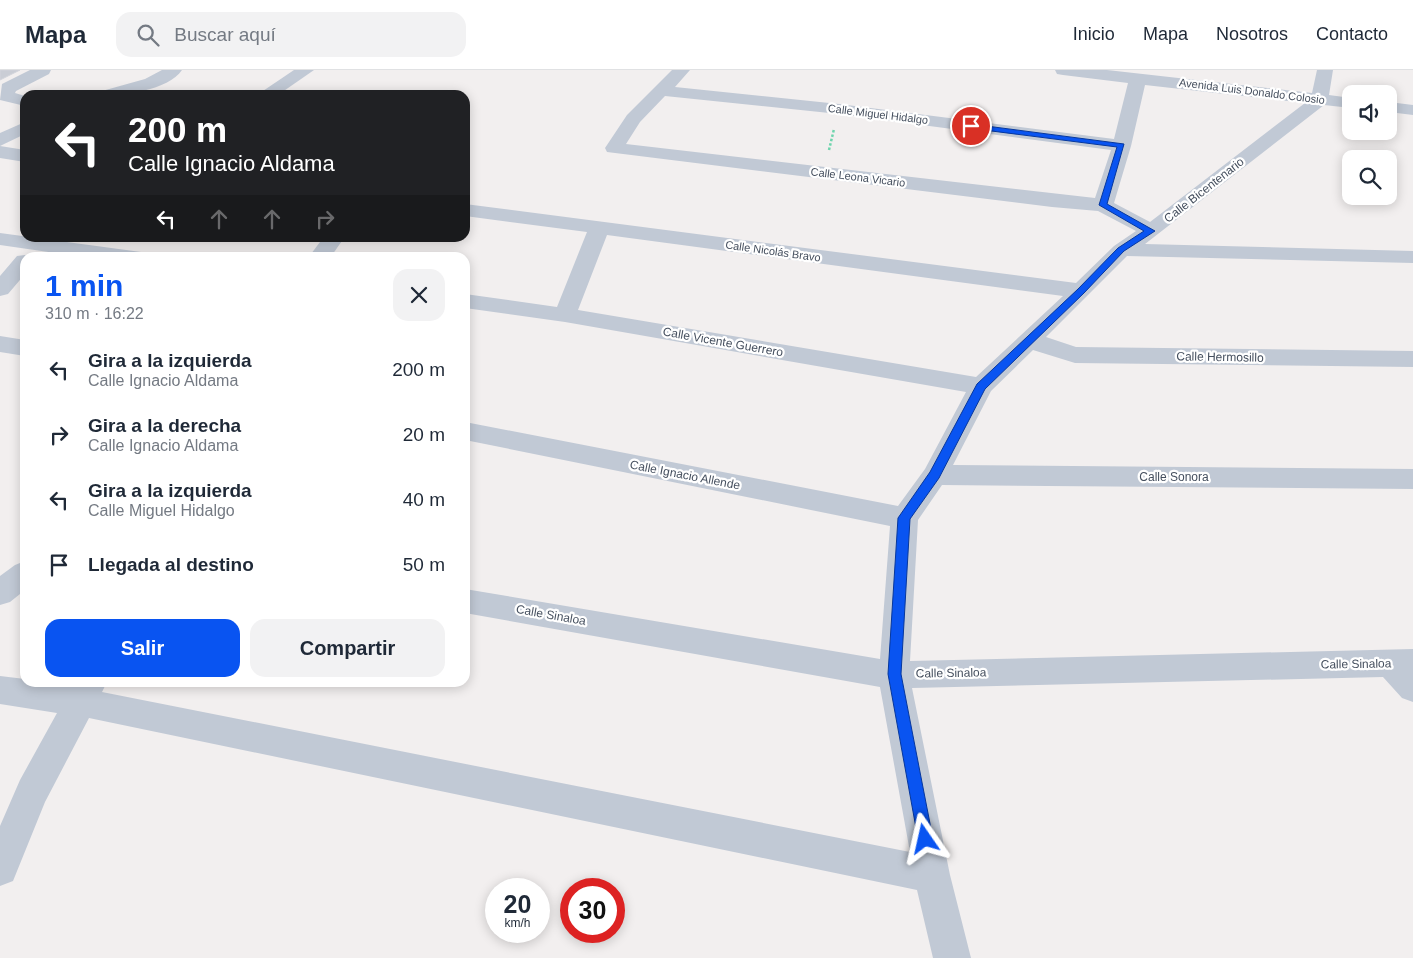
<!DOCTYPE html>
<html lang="es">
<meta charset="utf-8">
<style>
:root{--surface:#fff;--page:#f2f2f3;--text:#1f2937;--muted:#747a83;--line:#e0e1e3;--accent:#0954f1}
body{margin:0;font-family:Helvetica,sans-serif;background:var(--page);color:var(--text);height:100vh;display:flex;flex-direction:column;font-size:19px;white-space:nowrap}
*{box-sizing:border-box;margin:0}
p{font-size:16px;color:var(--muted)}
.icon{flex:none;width:28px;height:28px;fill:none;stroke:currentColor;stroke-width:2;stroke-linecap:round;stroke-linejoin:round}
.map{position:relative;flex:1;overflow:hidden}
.details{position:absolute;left:20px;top:182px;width:450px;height:435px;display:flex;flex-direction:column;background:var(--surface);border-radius:15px;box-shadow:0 2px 12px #0003}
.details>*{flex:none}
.guide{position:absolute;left:20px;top:20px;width:450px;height:152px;border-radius:15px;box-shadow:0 2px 12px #0003;background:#202124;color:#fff;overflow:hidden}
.fabs{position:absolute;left:1342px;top:15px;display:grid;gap:10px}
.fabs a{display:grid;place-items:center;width:55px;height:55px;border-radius:10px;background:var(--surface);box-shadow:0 2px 12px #0003;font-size:25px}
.speed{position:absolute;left:485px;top:808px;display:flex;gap:10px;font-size:25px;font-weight:700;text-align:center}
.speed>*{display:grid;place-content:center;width:65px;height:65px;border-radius:50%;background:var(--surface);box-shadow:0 2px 12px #0003;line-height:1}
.speed small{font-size:12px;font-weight:400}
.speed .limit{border:8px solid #d22;background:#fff;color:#111}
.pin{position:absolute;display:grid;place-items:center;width:42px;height:42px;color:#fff;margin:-21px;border:2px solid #fff;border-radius:50%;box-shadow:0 1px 5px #0007}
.me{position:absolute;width:55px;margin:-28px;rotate:349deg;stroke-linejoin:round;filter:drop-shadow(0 0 4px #0008)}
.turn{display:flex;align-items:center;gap:18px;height:105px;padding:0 25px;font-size:22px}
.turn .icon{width:65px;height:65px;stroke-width:2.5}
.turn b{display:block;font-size:35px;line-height:42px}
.lanes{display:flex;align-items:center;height:48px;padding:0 25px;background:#0003;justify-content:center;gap:25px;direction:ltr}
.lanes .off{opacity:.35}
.round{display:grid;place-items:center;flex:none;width:52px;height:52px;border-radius:15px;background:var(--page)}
.overview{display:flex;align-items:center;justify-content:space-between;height:85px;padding:0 25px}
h1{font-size:30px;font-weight:700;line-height:38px;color:var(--accent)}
.cta{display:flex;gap:10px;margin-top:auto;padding:10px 25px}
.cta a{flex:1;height:58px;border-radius:15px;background:var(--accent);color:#fff;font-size:20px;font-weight:700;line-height:58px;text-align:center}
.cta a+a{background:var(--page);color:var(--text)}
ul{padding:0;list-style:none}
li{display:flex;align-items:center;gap:15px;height:65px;padding:0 25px}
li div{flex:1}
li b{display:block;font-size:19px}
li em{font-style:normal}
header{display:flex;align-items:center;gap:30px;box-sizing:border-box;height:70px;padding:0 25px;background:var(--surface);border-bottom:1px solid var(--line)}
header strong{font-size:24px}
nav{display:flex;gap:28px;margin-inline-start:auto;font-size:18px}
.search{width:350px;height:45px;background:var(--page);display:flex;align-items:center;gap:12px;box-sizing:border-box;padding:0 18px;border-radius:15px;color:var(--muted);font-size:19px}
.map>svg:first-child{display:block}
.building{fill:#cacdd5;stroke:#d2d4db}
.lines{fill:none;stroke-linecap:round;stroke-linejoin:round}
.path{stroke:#6ed4ad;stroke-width:2.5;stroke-dasharray:2.5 2;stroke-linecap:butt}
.minor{fill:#c1c9d5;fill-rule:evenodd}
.route{fill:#0954f1;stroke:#06379d}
.labels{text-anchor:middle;stroke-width:4.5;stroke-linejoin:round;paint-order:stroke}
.far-street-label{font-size:11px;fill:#454f5e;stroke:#fff}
.street-label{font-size:12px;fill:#454f5e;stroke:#fff}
</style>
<header>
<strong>Mapa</strong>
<div class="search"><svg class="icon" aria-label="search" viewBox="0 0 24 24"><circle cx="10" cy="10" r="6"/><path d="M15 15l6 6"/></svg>Buscar aquí</div>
<nav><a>Inicio</a><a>Mapa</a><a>Nosotros</a><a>Contacto</a></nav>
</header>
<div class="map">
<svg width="1413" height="888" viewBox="0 0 1413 888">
<rect width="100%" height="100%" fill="#f2efef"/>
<polygon class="building" points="0,0 20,0 0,10"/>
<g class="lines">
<polyline class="path" points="829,80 834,59"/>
<g class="minor">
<polygon points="30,0 51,0 49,4 16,21 15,23 25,26 25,36 0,30 2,14"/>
<path d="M 162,0 L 182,0 C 168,21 123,25 99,25 L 102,21 L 145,9 Z"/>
<polygon points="294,0 314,0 278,25 257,25"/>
<path d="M 672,0 L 690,0 L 675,17 L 839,34 L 1114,69 L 1128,13 L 1063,5 L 1057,4 L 1055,0 L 1107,0 L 1312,23 L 1317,0 L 1333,0 L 1329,25 L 1351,28 L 1351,38 L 1324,35 L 1145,174 L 1413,181 L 1413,193 L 1127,186 L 1046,267 L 1076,277 L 1413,281 L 1413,297 L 1075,293 L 1033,280 L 991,321 L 953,395 L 1413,399 L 1413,419 L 942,415 L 918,450 L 910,591 L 1413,579 L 1413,632 L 1402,628 L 1383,607 L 912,618 L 950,805 L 971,888 L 933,888 L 917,820 L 89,648 L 45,732 L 13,811 L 0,816 L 0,756 L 20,710 L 57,643 L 0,634 L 0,606 L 25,609 L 25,612 L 72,616 L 74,612 L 107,612 L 102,622 L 910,782 L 880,617 L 465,543 L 465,519 L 880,589 L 890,456 L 465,370 L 465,352 L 898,436 L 925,399 L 966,322 L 565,252 L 465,238 L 465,224 L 557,237 L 587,162 L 465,146 L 465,134 L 1076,213 L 1114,176 L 1136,161 L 1098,141 L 1052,137 L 607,82 L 605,78 L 627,45 ZM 1145,15 L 1305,33 L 1150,152 L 1114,133 L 1131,76 ZM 665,26 L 839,44 L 1111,80 L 1095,128 L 626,74 L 640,52 ZM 607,165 L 1063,226 L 976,307 L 578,240 Z"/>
<polygon points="1389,32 1413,35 1413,45 1389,42"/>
<polygon points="25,52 25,64 0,76 25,80 25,92 0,88 0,63"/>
<polygon points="0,163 141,182 149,183 151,188 90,188 0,175"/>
<polygon points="323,168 344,168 330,188 308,188"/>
<polygon points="25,185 33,188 25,188 25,204 8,224 0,226 0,206 17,186"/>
<polygon points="0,266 25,270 25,286 0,282"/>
<polygon points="25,491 25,520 10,532 0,535 0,506 15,495"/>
</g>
</g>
<polygon class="route" points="971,54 1124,74 1107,134 1155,161 1124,181 1084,223 985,319 939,408 910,449 901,604 933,769 930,774 925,776 920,774 918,769 888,604 898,448 930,402 977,314 1078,219 1118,178 1144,161 1099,135 1117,77 968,58 967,56"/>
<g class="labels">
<g class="far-street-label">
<text transform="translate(1252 21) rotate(7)" y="4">Avenida Luis Donaldo Colosio</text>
<text transform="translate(878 44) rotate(7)" y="4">Calle Miguel Hidalgo</text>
<text transform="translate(858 107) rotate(7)" y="4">Calle Leona Vicario</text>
<text transform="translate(773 181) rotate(8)" y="4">Calle Nicolás Bravo</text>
</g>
<g class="street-label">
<text transform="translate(1204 120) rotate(-38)" y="4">Calle Bicentenario</text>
<text transform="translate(723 272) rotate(10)" y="4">Calle Vicente Guerrero</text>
<text transform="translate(1220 287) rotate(1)" y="4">Calle Hermosillo</text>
<text transform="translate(685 405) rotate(11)" y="4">Calle Ignacio Allende</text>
<text x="1174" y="411">Calle Sonora</text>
<text transform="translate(551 545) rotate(10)" y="4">Calle Sinaloa</text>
<text transform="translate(1356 594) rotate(-1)" y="4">Calle Sinaloa</text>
<text transform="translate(951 603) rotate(-1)" y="4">Calle Sinaloa</text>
</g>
</g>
</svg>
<div class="fabs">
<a><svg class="icon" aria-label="sound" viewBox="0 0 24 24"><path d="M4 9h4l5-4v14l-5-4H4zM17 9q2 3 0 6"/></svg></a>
<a><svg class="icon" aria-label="search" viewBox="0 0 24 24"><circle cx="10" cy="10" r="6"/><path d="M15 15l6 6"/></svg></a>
</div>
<div class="speed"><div>20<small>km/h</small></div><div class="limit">30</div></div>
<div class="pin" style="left:971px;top:56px;background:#d93025"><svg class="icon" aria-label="arrive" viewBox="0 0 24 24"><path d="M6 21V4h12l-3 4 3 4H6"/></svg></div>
<svg class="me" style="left:925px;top:769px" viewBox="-20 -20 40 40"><path d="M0-17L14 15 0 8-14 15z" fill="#0954f1" stroke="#fff" stroke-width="4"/></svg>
<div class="guide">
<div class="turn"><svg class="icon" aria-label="left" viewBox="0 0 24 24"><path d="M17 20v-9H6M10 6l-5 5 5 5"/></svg><div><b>200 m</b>Calle Ignacio Aldama</div></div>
<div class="lanes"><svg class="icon" aria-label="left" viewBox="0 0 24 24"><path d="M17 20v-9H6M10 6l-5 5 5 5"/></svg><svg class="icon off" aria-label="ahead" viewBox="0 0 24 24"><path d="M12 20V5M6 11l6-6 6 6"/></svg><svg class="icon off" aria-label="ahead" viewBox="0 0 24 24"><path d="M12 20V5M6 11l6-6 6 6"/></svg><svg class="icon off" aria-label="right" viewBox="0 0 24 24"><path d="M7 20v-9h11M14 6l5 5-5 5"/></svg></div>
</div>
<section class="details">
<div class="overview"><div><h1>1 min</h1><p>310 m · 16:22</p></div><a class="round"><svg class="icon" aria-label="close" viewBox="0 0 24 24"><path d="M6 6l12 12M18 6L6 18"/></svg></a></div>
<ul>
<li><svg class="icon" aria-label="left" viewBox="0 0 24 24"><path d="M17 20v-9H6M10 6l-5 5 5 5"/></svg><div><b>Gira a la izquierda</b><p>Calle Ignacio Aldama</p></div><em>200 m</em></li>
<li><svg class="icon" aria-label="right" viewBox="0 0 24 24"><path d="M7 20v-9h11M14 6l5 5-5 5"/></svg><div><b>Gira a la derecha</b><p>Calle Ignacio Aldama</p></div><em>20 m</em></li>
<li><svg class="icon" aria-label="left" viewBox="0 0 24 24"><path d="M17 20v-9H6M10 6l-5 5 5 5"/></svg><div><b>Gira a la izquierda</b><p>Calle Miguel Hidalgo</p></div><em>40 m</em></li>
<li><svg class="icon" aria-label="arrive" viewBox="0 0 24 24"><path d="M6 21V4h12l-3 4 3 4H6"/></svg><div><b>Llegada al destino</b></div><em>50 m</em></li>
</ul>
<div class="cta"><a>Salir</a><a>Compartir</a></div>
</section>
</div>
